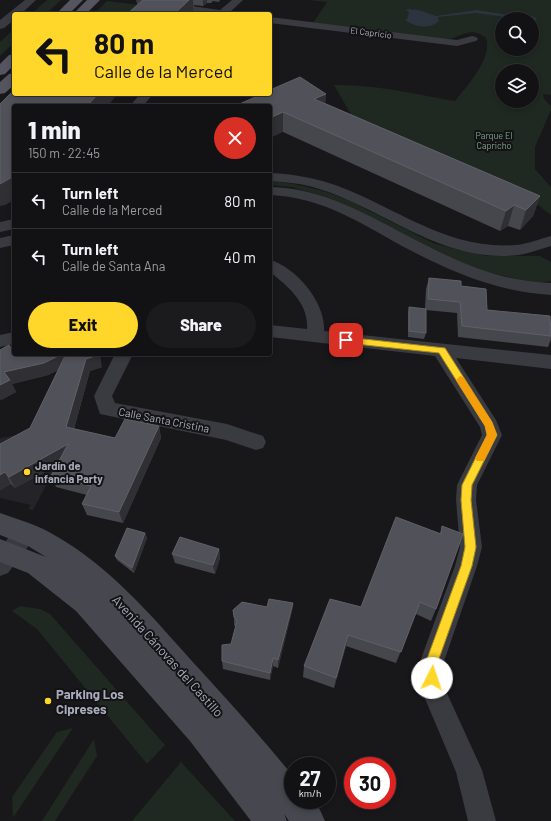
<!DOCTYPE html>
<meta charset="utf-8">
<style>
:root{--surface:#121114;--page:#1b1a1d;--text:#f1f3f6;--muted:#9c9da0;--line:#313134;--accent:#ffd62a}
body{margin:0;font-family:Barlow,sans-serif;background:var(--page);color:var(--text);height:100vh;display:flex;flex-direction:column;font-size:15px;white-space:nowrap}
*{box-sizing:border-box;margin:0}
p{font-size:13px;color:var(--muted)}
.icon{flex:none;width:22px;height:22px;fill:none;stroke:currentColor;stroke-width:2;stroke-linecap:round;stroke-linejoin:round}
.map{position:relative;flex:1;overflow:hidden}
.drawer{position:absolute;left:12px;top:104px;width:260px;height:252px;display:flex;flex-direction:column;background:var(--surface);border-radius:4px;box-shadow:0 2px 6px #0003,0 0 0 1px var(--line)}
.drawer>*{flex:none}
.hud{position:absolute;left:12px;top:12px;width:260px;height:84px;border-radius:4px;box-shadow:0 2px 6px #0003,0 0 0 1px var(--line);background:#ffd62a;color:#111;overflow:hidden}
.fabs{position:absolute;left:495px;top:12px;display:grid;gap:8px}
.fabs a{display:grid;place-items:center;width:44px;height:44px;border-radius:50%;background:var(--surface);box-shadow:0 2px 6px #0003,0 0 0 1px var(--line);font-size:20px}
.speed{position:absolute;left:284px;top:757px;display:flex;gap:8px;font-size:20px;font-weight:700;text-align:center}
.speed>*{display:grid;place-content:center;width:52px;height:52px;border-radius:50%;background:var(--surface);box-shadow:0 2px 6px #0003,0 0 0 1px var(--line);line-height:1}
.speed small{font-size:10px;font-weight:400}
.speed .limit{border:6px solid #d22;background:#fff;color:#111}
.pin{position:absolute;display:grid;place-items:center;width:34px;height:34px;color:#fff;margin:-17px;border-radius:8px;box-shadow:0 2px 6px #0006}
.me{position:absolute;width:44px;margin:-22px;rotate:4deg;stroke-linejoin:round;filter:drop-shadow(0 0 3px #0008)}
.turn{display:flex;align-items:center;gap:14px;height:84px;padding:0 16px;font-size:18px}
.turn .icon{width:52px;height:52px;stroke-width:2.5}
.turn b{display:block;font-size:28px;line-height:34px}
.round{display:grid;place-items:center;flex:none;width:42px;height:42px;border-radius:21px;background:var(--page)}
.summary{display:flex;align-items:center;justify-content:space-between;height:68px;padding:0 16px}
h1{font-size:24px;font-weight:800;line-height:30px}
.primary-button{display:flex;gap:8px;margin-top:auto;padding:8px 16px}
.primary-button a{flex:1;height:46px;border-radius:24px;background:var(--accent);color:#111;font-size:16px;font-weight:800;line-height:46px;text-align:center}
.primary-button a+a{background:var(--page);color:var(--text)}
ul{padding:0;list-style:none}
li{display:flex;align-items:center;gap:12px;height:56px;padding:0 16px;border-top:1px solid var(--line)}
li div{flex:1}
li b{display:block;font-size:15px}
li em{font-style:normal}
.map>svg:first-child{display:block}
.built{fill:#242327}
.green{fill:#1f2821;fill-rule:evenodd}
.water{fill:#2c343f}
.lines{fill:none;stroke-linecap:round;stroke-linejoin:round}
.minor{fill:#3a3a41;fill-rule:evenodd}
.secondary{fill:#46474f;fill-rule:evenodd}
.primary{fill:#54555f;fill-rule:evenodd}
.wall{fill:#46474d}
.shaded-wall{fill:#2f2f34}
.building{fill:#515259;stroke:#5f6068}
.route{fill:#ffd62a;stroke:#a68b1b}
.slow{fill:#f59e0b}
.poi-dot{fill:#ffd62a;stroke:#131215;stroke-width:1.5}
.labels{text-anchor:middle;stroke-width:4;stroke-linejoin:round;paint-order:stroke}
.far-street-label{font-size:9px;fill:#a9acbb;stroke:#131215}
.far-park-label{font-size:9px;fill:#7ea787;stroke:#131215}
.street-label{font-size:11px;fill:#a9acbb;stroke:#131215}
.poi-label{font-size:11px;font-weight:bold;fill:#a9acbb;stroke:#131215;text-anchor:start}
.near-street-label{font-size:13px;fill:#a9acbb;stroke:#131215}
.near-poi-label{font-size:13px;font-weight:bold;fill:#a9acbb;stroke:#131215;text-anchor:start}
</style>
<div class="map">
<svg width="551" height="821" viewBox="0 0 551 821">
<rect width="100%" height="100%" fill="#18171a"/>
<polygon class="built" points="17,435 67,446 33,510 28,509 31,505 0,498 0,438"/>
<g class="green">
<polygon points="47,0 61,0 46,14 31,14"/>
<path d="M 308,0 L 551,0 L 551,95 L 543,94 L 544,99 L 551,106 L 551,110 L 535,147 L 535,169 L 551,187 L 551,215 L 538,205 L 357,125 L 334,85 C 375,84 414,94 455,101 C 466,87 493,58 486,38 C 470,25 461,38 447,39 L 313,23 L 327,2 ZM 502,19 L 532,19 L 532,49 L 502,49 ZM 502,71 L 532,71 L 532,101 L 502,101 Z"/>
<polygon points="107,1 211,14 94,14"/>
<polygon points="14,29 14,43 0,56 0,42"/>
<path d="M 270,181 C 297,183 323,190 348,200 L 433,243 L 459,250 L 488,256 L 540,256 L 551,262 L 551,281 L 538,283 L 486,272 L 460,262 L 360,212 L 332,199 L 292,187 L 270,185 Z"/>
<polygon points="20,606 40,609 50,614 165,745 147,764 37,629 12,611"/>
<polygon points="73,728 13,818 12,797 57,732"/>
<polygon points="94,739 97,756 55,821 42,821"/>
<polygon points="181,762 235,821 132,821"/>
</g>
<path class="water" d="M 408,9 L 419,10 L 436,16 L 477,10 L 508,15 L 529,15 L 537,18 L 534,22 L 532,22 L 532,19 L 521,19 L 476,13 L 438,17 L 439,21 C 429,30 415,27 405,20 L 407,19 L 409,12 L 406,10 Z"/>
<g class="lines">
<g class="minor">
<polygon points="25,0 36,0 21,14 14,14 14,20 4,28 0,29 0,20"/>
<polygon points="136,0 149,0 220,10 232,0 243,0 230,12 231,14 203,14 141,5 137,4"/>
<polygon points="270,17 457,40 472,36 476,37 478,39 476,41 457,46 270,23"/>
<polygon points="140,94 153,94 143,106 130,106"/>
<path d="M 270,173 C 294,174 316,178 338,186 C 399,209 447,250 516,245 C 528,244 539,239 551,236 L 551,246 C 540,249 530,253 519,255 C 438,264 382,205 309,186 C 296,183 283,182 270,181 Z"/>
<path d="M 270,187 C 324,188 367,215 414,239 C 460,263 499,281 551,283 L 551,295 C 497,292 449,271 402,246 C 359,222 321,197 270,195 Z"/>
<polygon points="14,219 14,229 0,232 0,222"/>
<polygon points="14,235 14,245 0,248 0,238"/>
<path d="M 270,260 C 296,267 326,303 324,331 L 551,355 L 551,369 L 456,358 L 496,420 L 502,435 L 477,485 L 476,500 L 482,547 L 477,566 L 442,667 L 445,689 L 482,770 L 496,821 L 468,821 L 456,772 L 421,689 L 418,667 L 455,566 L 460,547 L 456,500 L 457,485 L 482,435 L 480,427 L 435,356 L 270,337 L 270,325 L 307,329 C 309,304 288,286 270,272 Z"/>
<polygon points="14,332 14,344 0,347 0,335"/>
<polygon points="115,354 133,354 112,396 115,403 227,424 263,436 266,442 263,448 256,450 226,440 100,414 94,396"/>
<polygon points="25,523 33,526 36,533 33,540 8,573 0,576 0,549 17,526"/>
</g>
<path class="secondary" d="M 0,513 C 19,520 39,525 56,536 C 110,567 150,614 191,660 C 226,698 260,736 293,776 L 293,800 L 313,800 L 320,810 L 325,821 L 289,821 L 284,814 L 287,821 L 251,821 L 190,741 L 76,611 L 28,573 L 0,562 L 0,539 L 46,557 L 28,546 L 0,535 Z"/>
<g class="primary">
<polygon points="70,0 83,0 69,14 56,14"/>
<polygon points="87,0 100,0 86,14 73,14"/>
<polygon points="14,54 14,65 5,74 0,75 0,64 9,55"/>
<polygon points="14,73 14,85 5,93 0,94 0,82 9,74"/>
</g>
</g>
<g class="wall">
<polygon points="143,0 220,0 219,2 213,1 211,3 207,3 203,6 194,5 194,14 127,14"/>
<polygon points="326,94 325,103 540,196 533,216 520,230 508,226 500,231 283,132 270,106"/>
<polygon points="429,278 461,286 487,310 551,322 551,339 548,347 458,337 457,313 426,310 426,333 424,339 408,337 408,313 409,307 425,309 426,289"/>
<polygon points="0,350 14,354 102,367 90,371 74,429 115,438 159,426 161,438 123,523 87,515 82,504 87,495 56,487 51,476 57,465 15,488 11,484 0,490 0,444 30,428 58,370 48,375 12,384 16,392 1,400 0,398"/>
<polygon points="442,526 436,609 431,621 416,614 396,663 346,646 334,688 303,677 304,666 361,607 440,533"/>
<polygon points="145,533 147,538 134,573 117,560 115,556"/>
<polygon points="219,549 220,558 215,574 175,563 172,554"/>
<polygon points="293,603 292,611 278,668 273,666 270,680 223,669 222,661 231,644 236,627 234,625 234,617 267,607"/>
</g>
<g class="shaded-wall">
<polygon points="189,0 193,0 194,14 174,14"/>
<polygon points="203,0 207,0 207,3 203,6"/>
<polygon points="98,94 114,94 115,97 108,106 87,106"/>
<polygon points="326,94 325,113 314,99"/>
<polygon points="283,112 283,132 270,138 270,118"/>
<polygon points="14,176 14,200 5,205 0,206 0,184"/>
<polygon points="540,196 533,216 520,230 526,210"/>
<polygon points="514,205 508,226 500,231 506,211"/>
<polygon points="62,354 68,354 72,364 48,375 12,384 16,392 1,400 0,398 0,385 4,372"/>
<polygon points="98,354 100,354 102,367 90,371 71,439 66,427 86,359"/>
<polygon points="159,426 161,438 123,523 119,512"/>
<polygon points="68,444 72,456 15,488 9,477"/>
<polygon points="5,472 11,484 0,490 0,475"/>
<polygon points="145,533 147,538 134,573 132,568"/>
<polygon points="219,549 220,558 215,574 213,565"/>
<polygon points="293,603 292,611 278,668 278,660"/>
<polygon points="348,635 346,646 334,688 336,678"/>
<polygon points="273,658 273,666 270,680 270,673"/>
</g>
<g class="building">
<polygon points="143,0 189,0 174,14 127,14"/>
<polygon points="300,77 326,94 314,99 540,196 526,210 514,205 506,211 283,112 270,118 270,106 235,106 262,94 270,94 270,90"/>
<polygon points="14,90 14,94 98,94 87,106 14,106 14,176 0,184 0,104"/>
<polygon points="429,278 461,281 461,286 486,289 487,310 550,316 551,336 462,326 460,302 428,299"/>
<polygon points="409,307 426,309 426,333 409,331"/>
<polygon points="9,345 14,352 14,354 62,354 44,363 4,372 10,380 0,385 0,350"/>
<polygon points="66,354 98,354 98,355 86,359 66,427 115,438 125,419 159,426 119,512 82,504 91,486 51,476 68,444 9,477 5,472 0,475 0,444 30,428"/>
<polygon points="396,517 441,534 442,526 463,534 436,609 420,602 401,652 348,635 336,678 304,666 330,599 361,607"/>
<polygon points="127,528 145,533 132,568 115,556"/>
<polygon points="180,537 219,549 213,565 172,554"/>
<polygon points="269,599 293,603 278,660 273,658 270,673 222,661 222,645 231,644 237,621 234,617 233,610 242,602 267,607"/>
</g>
<polygon class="route" points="346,337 445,348 492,422 497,435 472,485 471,500 476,547 472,566 436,667 438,678 436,682 432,684 428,682 424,667 461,566 465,547 461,500 462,485 487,435 485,426 439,353 346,343 342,340"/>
<polygon class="slow" points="460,376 463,377 492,422 497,435 484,461 477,461 475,458 487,435 485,426 456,380"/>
<g class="poi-dot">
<circle cx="27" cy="472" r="4"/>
<circle cx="48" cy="701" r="4"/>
</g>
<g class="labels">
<g class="far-street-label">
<text transform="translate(371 33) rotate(7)" y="3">El Capricio</text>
</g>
<g class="far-park-label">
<text x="494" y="139">Parque El<tspan x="494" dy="10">Capricho</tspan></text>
</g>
<g class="street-label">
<text transform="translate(164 420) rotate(11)" y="4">Calle Santa Cristina</text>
</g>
<g class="poi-label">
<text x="35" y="470">Jardín de<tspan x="35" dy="13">infancia Party</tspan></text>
</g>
<g class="near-street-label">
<text transform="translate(168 656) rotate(48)" y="5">Avenida Cánovas del Castillo</text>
</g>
<g class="near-poi-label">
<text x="56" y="699">Parking Los<tspan x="56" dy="15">Cipreses</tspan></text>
</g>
</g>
</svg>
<div class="fabs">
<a><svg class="icon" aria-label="search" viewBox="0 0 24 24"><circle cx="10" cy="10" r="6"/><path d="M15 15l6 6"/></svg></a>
<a><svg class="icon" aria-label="layers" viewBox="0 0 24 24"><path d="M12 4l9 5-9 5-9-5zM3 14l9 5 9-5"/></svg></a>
</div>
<div class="speed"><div>27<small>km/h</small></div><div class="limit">30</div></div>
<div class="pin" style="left:346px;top:340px;background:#d93025"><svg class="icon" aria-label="arrive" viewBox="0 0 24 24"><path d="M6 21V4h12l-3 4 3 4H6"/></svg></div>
<svg class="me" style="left:432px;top:678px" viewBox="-20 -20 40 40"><circle r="19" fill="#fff"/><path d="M0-13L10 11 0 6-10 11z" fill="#ffd62a"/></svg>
<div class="hud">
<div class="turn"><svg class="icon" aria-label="left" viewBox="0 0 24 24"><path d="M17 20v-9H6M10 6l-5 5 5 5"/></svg><div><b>80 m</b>Calle de la Merced</div></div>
</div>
<section class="drawer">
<div class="summary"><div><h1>1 min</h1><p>150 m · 22:45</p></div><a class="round" style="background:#d93025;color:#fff"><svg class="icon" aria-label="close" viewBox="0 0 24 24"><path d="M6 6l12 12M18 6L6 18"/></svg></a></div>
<ul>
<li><svg class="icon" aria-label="left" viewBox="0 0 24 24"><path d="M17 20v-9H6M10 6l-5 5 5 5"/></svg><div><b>Turn left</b><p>Calle de la Merced</p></div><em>80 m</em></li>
<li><svg class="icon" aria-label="left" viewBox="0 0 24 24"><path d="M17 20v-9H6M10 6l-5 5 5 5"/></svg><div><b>Turn left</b><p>Calle de Santa Ana</p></div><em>40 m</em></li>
</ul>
<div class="primary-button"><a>Exit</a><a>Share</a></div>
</section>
</div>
